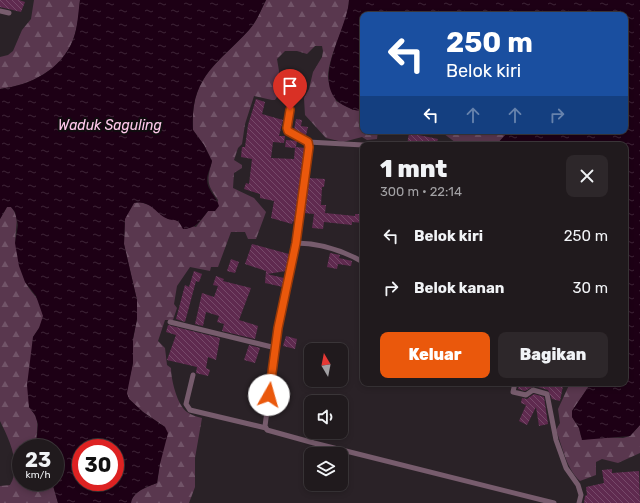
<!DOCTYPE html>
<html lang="id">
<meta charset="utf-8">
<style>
:root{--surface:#201a1d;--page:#2d272a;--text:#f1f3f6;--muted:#a2a1a4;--line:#3d383b;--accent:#ea580c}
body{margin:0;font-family:Rubik,sans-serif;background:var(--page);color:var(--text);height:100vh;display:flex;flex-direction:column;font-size:15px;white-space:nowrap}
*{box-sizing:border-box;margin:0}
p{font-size:13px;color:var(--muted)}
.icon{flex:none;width:22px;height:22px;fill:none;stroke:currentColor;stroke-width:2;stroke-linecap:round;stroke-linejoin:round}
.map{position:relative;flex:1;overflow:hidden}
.side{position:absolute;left:360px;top:142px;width:268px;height:244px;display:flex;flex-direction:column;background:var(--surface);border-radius:8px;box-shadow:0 2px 6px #0003,0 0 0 1px var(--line)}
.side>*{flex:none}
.hud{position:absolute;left:360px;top:12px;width:268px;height:122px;border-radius:8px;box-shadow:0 2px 6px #0003,0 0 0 1px var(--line);background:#1a4fa0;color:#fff;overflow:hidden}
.needle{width:26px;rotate:350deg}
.tools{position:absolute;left:304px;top:343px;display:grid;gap:8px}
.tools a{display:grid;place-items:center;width:44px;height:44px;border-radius:8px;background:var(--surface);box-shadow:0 2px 6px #0003,0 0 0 1px var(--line);font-size:20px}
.speed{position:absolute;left:12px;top:439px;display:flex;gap:8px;font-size:20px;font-weight:700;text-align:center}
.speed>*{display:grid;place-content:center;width:52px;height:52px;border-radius:50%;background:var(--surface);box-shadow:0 2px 6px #0003,0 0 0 1px var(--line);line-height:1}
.speed small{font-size:10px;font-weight:400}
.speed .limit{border:6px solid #d22;background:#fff;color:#111}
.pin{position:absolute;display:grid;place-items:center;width:34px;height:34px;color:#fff;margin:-41px -17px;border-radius:50% 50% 50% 0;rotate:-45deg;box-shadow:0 0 4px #0007}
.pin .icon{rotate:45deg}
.me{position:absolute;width:44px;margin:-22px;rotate:7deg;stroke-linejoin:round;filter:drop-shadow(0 0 3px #0008)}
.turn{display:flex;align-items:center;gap:14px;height:84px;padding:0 20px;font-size:18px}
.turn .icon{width:52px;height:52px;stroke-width:2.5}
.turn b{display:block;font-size:28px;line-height:34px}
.lanes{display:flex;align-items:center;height:38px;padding:0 20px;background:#0003;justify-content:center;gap:20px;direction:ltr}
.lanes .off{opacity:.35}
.round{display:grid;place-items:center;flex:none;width:42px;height:42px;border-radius:8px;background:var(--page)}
.summary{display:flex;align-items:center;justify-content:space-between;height:68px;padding:0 20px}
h1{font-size:24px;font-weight:800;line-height:30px}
.button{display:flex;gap:8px;margin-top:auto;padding:8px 20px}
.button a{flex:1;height:46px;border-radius:8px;background:var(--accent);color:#fff;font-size:16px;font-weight:800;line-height:46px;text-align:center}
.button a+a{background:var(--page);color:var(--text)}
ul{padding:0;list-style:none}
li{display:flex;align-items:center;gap:12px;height:52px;padding:0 20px}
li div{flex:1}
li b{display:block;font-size:15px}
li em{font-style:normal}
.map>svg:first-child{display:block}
.forest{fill:url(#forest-firs)}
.water{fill:url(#water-ripples);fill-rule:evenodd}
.building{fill:url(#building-back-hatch)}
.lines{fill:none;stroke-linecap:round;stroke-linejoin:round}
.street{stroke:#775c6d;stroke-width:5}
.route-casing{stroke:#983908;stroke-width:10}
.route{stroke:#ea580c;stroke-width:7}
.labels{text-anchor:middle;stroke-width:4;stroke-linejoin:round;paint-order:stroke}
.water-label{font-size:14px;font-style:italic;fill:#fec9eb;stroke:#100d0f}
</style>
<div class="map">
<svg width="640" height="503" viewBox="0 0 640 503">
<defs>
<pattern id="forest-firs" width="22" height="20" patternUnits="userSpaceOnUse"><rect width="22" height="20" fill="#59374e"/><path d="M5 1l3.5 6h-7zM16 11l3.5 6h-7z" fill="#715468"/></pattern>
<pattern id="water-ripples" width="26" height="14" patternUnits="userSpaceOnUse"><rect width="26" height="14" fill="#1d0015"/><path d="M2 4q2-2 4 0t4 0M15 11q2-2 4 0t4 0" fill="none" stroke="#3e2537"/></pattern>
<pattern id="building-back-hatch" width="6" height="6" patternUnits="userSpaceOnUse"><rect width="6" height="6" fill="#5f2a4f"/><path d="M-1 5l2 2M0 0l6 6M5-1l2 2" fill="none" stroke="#764969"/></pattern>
</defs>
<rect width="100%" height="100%" fill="#2a2227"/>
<g class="forest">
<path d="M 34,0 L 80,0 C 79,13 78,27 73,40 C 61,70 31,85 0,89 L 0,57 L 8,55 L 13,51 L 22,30 L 31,19 Z"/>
<path d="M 266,0 L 349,0 C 348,24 329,52 328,77 C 328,84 334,94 336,101 L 353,110 L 363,110 L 363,131 L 378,131 L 377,139 L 367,140 L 362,137 L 343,142 L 326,138 L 305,115 L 304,98 L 309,89 L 313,72 L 322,57 L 323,51 L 322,46 L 315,46 L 307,54 L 297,51 L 285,51 L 277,59 L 279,71 L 277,97 L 275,100 L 272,100 L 254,96 L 245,124 L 242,144 L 238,148 L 234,160 L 242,165 L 242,168 L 234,173 L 233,188 L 254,198 L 266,212 L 256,239 L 248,239 L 245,232 L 231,232 L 218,267 L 211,267 L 210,271 L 190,267 L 177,286 L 174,304 L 177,308 L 173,320 L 165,320 L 158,341 L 165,348 L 167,365 L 171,368 C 171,379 177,405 187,412 C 191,415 197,417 202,418 L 195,458 L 195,487 L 189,503 L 131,503 C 133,491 147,487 157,483 L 165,427 L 143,412 L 129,399 L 126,393 L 133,363 L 133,339 L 137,319 L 137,300 L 124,244 L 125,218 L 134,203 L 140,202 L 152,206 L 168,219 L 175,219 L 180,223 L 196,227 L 208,211 L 215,211 L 218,200 C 206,183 207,181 212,161 L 204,145 L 193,130 C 190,76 217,65 249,30 C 257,21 261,10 266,0 Z"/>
<polygon points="440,131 509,131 496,145 459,145"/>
<path d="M 7,207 L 11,207 C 22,219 13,231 16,245 C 18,256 21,267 24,278 C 27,291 44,300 43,316 C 43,324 37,331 33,337 L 29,407 C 43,422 35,430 36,448 L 21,448 L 21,482 L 52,482 L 58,503 L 0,503 L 0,486 L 10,485 C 22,466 9,439 0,421 L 0,219 Z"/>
<path d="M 570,383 L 591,383 L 572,411 L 572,417 L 579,428 L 582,440 L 598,437 L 623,438 L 630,436 L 640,425 L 640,453 L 618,463 L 602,459 L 596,462 L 596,475 L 580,481 C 566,468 563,448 556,430 L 560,423 L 558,409 Z"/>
</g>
<g class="water">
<path d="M 80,0 L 266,0 C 261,10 257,21 249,30 C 217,65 190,76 193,130 L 204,145 L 212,161 C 211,167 207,174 207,180 C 207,190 217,197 219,206 L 215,211 L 208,211 C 200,221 196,229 183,229 C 177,217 177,222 168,219 C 155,214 152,200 134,203 L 125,219 L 124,244 L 137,300 L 137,319 L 133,339 L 133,363 L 127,393 L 129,399 L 143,412 L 165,427 L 168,433 L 160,464 L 157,483 C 147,487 133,491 131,503 L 58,503 L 52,482 L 55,482 L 55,448 L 36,448 L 38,424 L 35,415 L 29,407 L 27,385 L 33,337 L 39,328 L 43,316 L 36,296 L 25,282 L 19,266 L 15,243 L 18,225 L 15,212 L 11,207 L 7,207 L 0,219 L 0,89 C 31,85 61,70 73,40 C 78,27 78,13 80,0 ZM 81,448 L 115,448 L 115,482 L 81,482 Z"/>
<path d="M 349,0 L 640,0 L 640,425 L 630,436 L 582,440 L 579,428 L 572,417 L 572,411 L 591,383 L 625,383 L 625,145 L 496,145 L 509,131 L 625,131 L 625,15 L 363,15 L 363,110 C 355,112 350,108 343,105 C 308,84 348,29 349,0 Z"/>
</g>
<g class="building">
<polygon points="0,0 19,0 25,2 21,12 0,7"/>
<polygon points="256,99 265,102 262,114 283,120 279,136 285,136 284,143 273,142 271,158 294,159 295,148 285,147 286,140 297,141 296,147 305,148 295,222 293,221 292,224 271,218 274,201 260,198 260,194 244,189 246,183 249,184 252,159 241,157 242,147 245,147 248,125"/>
<polygon points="296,119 302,120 301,126 308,127 306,135 294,130"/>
<polygon points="409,133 438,139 436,145 407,145"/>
<polygon points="309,178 325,179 324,187 322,187 321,205 326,205 325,213 355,216 355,214 363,214 363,223 352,222 352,225 324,222 323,229 312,228 314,214 304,213"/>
<polygon points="252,244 289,254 286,271 267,274 284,278 283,287 265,283 266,271 245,264"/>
<polygon points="330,253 340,255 339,258 352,261 351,266 338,264 337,269 327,267"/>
<polygon points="231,259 239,262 235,273 227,271"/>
<polygon points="194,271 202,274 199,282 196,281 185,322 176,319 185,285 189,287"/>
<polygon points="216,276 224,279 223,281 251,288 239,320 258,326 255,339 222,331 224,324 217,322 219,316 206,312 203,326 195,324 202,293 214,297 218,286 213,285"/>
<polygon points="168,325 220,338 216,360 208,357 206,368 210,370 208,376 196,373 197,367 167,360 176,335 166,332"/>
<polygon points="286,336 297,339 295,349 283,346"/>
<polygon points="249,345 260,348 255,363 244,360"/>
<polygon points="519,383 552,383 563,386 560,401 552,399 548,390 534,386 525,391 518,389"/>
<polygon points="534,394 544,397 548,424 539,426 536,407 527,425 519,421 526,405 521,403 522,398 527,399"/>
<polygon points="612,469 612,473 639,471 640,503 584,503 585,496 587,495 586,487 604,483 602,470"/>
</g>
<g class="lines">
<g class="street">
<polyline points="0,11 9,13"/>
<polyline points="290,110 287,128 288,131 308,142 309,147 296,243 278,328 265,426 267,430 314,443 554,503"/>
<polyline points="308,142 363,145"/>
<path d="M 296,243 C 321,243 342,250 363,262"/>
<polyline points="170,322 276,348"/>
<polyline points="193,375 186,404 190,410 266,428"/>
<polyline points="515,383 513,392 526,395 533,390 547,394 556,440 566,468 578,485 581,495 579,503"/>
</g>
</g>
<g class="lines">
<defs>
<polyline id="route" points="269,395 278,328 296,243 309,147 308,142 288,131 287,128 290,110"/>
</defs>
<use href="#route" class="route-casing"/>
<use href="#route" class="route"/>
</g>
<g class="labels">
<g class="water-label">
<text x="110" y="130">Waduk Saguling</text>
</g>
</g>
</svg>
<div class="tools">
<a><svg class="needle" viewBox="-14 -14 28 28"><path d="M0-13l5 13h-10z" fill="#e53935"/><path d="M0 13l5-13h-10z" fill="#a2a1a4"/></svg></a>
<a><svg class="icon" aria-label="sound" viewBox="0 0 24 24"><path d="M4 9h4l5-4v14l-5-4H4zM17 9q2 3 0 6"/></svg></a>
<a><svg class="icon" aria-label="layers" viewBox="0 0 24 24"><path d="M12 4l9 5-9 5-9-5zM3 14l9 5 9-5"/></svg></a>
</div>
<div class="speed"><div>23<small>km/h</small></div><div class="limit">30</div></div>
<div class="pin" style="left:290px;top:110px;background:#d93025"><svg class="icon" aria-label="arrive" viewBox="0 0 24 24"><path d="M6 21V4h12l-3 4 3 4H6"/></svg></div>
<svg class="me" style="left:269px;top:395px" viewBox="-20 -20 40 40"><circle r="19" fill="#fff"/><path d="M0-13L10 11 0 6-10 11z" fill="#ea580c"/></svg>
<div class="hud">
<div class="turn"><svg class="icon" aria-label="left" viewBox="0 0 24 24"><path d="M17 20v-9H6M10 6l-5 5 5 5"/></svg><div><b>250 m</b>Belok kiri</div></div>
<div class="lanes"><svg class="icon" aria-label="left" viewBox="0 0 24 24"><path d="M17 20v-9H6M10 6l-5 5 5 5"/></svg><svg class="icon off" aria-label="ahead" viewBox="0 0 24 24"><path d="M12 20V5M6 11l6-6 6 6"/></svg><svg class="icon off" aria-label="ahead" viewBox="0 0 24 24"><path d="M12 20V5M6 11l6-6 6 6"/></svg><svg class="icon off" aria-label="right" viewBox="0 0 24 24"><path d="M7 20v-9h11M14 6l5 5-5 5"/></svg></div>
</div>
<section class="side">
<div class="summary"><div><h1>1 mnt</h1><p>300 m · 22:14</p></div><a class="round"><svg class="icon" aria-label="close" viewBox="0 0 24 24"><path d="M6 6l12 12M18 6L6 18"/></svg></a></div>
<ul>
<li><svg class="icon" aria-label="left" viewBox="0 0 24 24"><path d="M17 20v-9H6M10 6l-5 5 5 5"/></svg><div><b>Belok kiri</b></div><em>250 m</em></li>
<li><svg class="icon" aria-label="right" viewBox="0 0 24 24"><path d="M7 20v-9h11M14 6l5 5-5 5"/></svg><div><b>Belok kanan</b></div><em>30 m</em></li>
</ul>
<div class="button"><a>Keluar</a><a>Bagikan</a></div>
</section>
</div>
